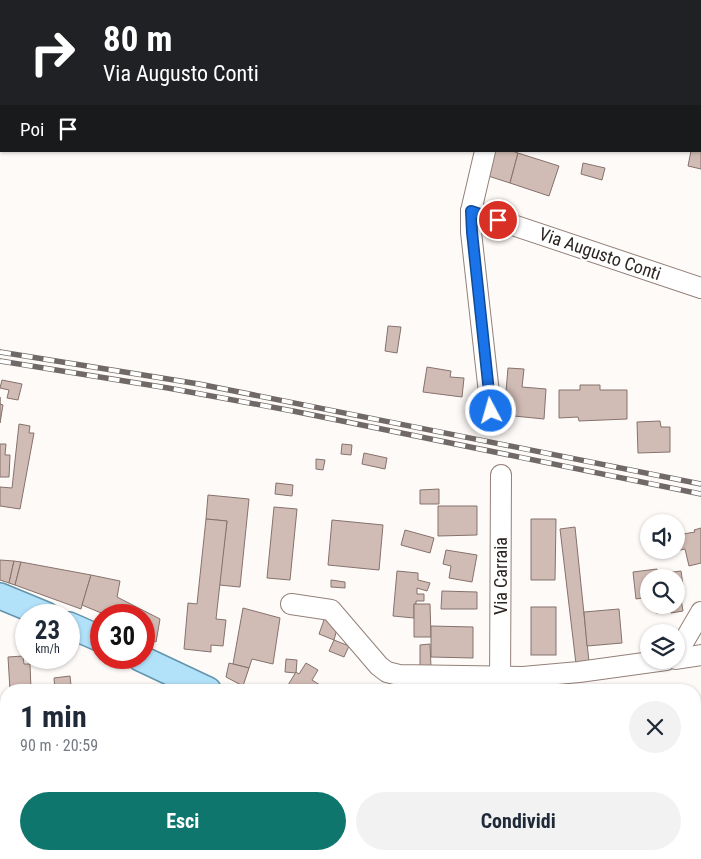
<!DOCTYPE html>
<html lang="it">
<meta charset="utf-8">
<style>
:root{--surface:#fff;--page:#f2f2f3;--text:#1f2937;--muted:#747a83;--accent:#0f766e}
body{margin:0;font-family:"Roboto Condensed",sans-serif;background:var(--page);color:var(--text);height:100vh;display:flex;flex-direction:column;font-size:19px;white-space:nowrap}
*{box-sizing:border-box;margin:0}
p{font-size:16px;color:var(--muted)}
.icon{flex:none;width:28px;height:28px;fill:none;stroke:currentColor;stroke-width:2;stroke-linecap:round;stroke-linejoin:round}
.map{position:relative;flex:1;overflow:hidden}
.sheet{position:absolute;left:0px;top:684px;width:701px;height:176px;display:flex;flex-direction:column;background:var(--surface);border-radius:20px 20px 0 0;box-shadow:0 1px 4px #0004}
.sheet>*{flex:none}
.guide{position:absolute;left:0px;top:0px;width:701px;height:152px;box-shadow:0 1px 4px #0004;background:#202124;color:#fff;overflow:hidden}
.tools{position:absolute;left:640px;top:514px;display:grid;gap:10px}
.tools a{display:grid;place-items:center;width:45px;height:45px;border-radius:50%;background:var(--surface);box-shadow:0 1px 4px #0004;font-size:25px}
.speed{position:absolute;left:15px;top:604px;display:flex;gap:10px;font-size:25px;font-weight:700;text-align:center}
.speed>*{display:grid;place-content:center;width:65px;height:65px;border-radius:50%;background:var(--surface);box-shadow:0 1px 4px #0004;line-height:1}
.speed small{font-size:12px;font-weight:400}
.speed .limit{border:8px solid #d22;background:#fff;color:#111}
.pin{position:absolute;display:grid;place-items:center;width:42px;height:42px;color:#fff;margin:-21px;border:2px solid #fff;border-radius:50%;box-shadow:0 1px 5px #0007}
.me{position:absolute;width:55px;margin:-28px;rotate:354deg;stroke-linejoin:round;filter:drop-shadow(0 0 4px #0008)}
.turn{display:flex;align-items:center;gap:18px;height:105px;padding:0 20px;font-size:22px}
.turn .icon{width:65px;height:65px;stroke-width:2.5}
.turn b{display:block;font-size:35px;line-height:42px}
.then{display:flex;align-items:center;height:48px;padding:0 20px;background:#0003;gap:10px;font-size:19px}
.round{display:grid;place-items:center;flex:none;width:52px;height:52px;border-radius:26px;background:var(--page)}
.overview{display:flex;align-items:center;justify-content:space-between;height:85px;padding:0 20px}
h1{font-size:30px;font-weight:700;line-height:38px}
.cta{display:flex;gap:10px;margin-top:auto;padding:10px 20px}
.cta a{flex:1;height:58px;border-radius:30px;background:var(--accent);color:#fff;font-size:20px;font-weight:700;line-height:58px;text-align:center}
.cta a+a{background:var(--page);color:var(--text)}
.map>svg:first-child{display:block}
.building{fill:#d1bcb5;stroke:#85726c}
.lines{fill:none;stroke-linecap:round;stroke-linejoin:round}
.minor-casing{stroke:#938079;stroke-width:22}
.major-casing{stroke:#6294ac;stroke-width:28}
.minor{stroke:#fff;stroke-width:20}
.major{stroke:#b2e2fa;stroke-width:25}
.rail-casing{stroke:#706967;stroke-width:5.5}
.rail{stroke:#fff;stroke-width:4;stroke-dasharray:11;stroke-linecap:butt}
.route-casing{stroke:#114b97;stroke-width:12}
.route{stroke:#1a73e8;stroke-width:9}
.labels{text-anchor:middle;stroke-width:4;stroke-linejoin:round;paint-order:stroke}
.street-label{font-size:18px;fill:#2d2522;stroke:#fff}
</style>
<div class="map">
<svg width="701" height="859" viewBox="0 0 701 859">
<rect width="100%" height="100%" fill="#fefaf8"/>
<g class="building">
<polygon points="618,0 665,0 617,1"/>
<polygon points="701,42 701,73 700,73"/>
<polygon points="701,104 701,169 688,166 691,151 700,151"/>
<polygon points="493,151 512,151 518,153 510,183 485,175"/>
<polygon points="518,153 559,166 549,196 510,183"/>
<polygon points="583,163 605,168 602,180 581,174"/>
<polygon points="388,326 401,327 397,353 385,351"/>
<polygon points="427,367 451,371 450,377 464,378 462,397 423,392"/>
<polygon points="508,368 524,369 522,387 546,389 544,419 504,415"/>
<polygon points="2,380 22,384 18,400 7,398 9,390 0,388"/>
<polygon points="580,385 600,385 600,390 627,390 627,419 579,421 578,417 559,418 559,390 580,390"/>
<polygon points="0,397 0,404 3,405 0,423"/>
<polygon points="660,421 661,427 670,427 670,452 638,453 637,422"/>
<polygon points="19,424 30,426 29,433 34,433 20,509 0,506 0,487 12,488"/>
<polygon points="0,444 6,444 5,455 10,455 9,477 0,477"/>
<polygon points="342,444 352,445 351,455 341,454"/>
<polygon points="364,453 387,458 385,469 362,464"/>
<polygon points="316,459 325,460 323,470 316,469"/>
<polygon points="276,483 293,485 292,496 275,494"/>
<polygon points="439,489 439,504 420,504 420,490"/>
<polygon points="208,495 249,499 240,587 219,585 227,521 206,519"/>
<polygon points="438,506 477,506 477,535 438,536"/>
<polygon points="274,507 297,509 290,580 267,578"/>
<polygon points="206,519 227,521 216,619 226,620 223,646 211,645 211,652 184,649 188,603 197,604"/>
<polygon points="531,519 556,519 555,580 531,580"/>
<polygon points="332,520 383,525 379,570 328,565"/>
<polygon points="575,527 589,662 576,664 560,529"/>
<polygon points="701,528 701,563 689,566 685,549 680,550 677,535 695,532 694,530"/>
<polygon points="405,530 434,538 430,553 401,545"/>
<polygon points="446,550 477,555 472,582 449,578 451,566 443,564"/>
<polygon points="0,560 14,561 9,583 0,580"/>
<polygon points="14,561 21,562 15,585 9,583"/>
<polygon points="21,562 91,575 81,609 15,585"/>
<polygon points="657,569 658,574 681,571 684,592 676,593 676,578 649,578 649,597 636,599 633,572"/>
<polygon points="397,571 418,573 418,580 430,583 427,591 417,588 417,594 424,594 424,601 416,601 416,604 414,604 414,618 393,616"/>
<polygon points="91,575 120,581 117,597 160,619 156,642 144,635 144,615 106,615 82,605"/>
<polygon points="331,580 345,582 345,588 331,587"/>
<polygon points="442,591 477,592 477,609 441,609"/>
<polygon points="681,599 683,611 671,613 670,605 676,605 676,600"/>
<polygon points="414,604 430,604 431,637 414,637"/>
<polygon points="655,605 668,605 668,611 656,613"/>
<rect x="531" y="607" width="25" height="48"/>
<polygon points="243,608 280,618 273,664 252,659 249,668 233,664"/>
<polygon points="619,609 622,643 587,646 584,612"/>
<polygon points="325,617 337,629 334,640 319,634"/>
<polygon points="431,626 473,627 473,658 431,657"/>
<polygon points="334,640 349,646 344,657 329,651"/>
<polygon points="430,644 431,667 420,667 420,645"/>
<polygon points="23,656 24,664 30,664 31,690 10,690 8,657"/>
<polygon points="286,659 297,660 296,673 285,672"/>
<polygon points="229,663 249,668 243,686 226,677"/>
<polygon points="306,663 318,670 312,680 328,690 285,690 296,672 299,674"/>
<polygon points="70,676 71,685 76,685 77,690 55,690 54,678"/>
<polygon points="695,702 697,702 699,719 695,719"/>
<rect x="4" y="854" width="35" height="5"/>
<rect x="39" y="854" width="13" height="5"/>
<rect x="95" y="854" width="17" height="5"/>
</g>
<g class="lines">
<defs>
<g id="minor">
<polyline points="524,1 524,0"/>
<polyline points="485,151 471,211 471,232 491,411"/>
<polyline points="471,211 701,288"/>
<polyline points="291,604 331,610 379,666 387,672 399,675 523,677 579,672 666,660"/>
<polyline points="676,655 701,612"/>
<polyline points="676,659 701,655"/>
<polyline points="500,690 501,475"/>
<polyline points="497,859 497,854"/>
</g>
<g id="major">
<polyline points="0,596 46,615"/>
<polyline points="69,625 101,639"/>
<polyline points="140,658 208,690"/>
<polyline points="446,854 452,859"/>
</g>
</defs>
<use href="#minor" class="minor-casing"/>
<use href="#major" class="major-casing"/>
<use href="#minor" class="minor"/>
<use href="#major" class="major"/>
<defs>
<g id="rail">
<polyline points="0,352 199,384 701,484"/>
<polyline points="0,361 168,388 293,411 701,494"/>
</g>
</defs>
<use href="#rail" class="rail-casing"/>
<use href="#rail" class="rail"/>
</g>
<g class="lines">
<defs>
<polyline id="route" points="491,411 472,232 471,211 498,220"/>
</defs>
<use href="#route" class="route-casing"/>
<use href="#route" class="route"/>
</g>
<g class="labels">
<g class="street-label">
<text transform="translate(600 254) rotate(19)" y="6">Via Augusto Conti</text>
<text transform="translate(501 576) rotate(-90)" y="6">Via Carraia</text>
</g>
</g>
</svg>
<div class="tools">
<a><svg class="icon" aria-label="sound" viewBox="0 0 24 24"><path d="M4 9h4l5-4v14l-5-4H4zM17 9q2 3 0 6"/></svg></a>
<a><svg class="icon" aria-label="search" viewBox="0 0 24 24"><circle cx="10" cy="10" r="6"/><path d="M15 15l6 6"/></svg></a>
<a><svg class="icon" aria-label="layers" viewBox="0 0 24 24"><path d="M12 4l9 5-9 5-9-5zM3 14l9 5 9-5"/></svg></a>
</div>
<div class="speed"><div>23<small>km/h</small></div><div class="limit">30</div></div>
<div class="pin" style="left:498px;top:220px;background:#d93025"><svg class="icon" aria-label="arrive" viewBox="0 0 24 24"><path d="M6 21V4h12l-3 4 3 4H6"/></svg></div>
<svg class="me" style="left:491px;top:411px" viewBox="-20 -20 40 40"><circle r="17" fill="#1a73e8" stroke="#fff" stroke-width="3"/><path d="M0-11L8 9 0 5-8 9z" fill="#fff"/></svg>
<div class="guide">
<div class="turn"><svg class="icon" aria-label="right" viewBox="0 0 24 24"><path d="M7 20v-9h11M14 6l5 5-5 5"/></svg><div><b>80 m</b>Via Augusto Conti</div></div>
<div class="then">Poi<svg class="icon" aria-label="arrive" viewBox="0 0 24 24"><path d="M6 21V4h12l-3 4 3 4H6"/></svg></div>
</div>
<section class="sheet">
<div class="overview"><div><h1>1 min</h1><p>90 m · 20:59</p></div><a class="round"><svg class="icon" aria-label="close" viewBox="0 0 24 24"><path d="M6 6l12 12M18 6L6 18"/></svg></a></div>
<div class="cta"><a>Esci</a><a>Condividi</a></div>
</section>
</div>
